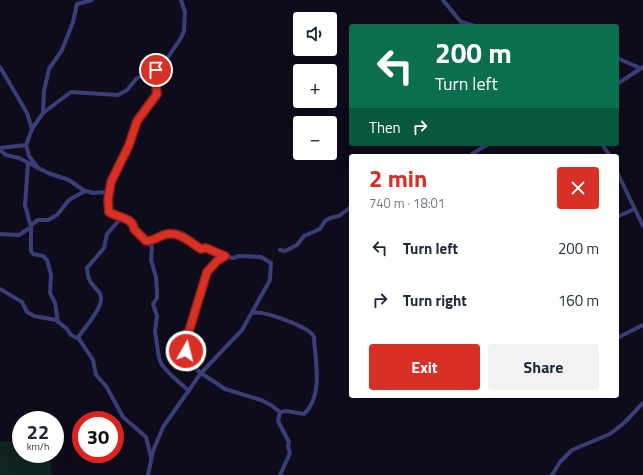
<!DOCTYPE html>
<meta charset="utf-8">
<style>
:root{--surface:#fff;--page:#f2f2f3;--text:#1f2937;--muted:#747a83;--accent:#d93025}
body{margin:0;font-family:"Titillium Web",sans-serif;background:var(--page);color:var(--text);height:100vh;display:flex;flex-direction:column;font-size:15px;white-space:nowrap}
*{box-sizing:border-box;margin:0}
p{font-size:13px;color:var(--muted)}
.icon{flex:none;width:22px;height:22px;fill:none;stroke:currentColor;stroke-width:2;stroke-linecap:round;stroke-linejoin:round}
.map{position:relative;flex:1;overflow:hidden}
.drawer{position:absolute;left:349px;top:154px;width:270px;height:244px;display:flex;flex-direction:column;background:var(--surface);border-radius:4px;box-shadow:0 4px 16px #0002}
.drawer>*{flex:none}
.hud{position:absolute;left:349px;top:24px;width:270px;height:122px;border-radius:4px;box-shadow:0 4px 16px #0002;background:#0b6e4f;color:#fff;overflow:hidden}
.controls{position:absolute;left:293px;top:12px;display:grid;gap:8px}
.controls a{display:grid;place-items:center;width:44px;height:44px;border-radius:4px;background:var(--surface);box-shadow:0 4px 16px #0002;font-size:20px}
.speed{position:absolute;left:12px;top:411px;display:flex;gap:8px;font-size:20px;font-weight:700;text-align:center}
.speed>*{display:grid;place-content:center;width:52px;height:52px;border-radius:50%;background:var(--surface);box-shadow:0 4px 16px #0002;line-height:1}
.speed small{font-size:10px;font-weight:400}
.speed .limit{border:6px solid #d22;background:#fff;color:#111}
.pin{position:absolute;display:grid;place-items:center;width:34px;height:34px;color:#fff;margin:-17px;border:2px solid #fff;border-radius:50%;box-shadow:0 1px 4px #0007}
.me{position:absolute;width:44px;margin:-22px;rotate:8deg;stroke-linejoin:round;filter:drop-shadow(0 0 3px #0008)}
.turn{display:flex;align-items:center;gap:14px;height:84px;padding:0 20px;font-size:18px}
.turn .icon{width:52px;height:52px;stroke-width:2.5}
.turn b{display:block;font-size:28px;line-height:34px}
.then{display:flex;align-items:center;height:38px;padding:0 20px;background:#0003;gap:8px;font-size:15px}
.round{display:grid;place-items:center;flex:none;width:42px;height:42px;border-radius:4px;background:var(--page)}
.head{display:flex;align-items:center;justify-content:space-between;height:68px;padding:0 20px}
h1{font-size:24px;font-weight:700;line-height:30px;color:var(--accent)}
.primary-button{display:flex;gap:8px;margin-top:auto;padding:8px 20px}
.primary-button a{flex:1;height:46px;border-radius:4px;background:var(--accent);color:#fff;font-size:16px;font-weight:700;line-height:46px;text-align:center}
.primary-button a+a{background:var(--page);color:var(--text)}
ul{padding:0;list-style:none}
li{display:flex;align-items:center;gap:12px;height:52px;padding:0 20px}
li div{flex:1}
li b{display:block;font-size:15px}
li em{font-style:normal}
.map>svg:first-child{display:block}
.green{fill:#102422}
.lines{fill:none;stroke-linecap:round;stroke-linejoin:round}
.minor{stroke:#3a3d77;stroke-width:4}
.route-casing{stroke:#8d1f18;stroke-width:10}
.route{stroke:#d93025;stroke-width:7}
</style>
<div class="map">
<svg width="643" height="475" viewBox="0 0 643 475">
<rect width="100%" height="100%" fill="#0e0c1b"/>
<polygon class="green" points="2,441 21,442 21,454 46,454 50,460 52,475 0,475 0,442"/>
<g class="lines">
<g class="minor">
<polyline points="443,0 461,22 475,26"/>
<polyline points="545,26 550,26"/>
<polyline points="617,58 640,68"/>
<polyline points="0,67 27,113 32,129"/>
<path d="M 156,70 L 155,78 L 157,93 L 137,121 L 129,145 L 111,182 L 108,200 L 109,212 C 118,218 133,217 134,229 L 139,233 L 152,247 L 151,260 L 156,277 L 157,291 L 157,298 L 153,304 L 157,316 L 155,331 L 159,358 L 162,365 L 172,376 L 189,391"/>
<polyline points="617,84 643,67"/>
<polyline points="43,112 44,91 49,69 62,50 73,22 77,4 92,0"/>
<polyline points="602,144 610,156"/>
<polyline points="0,148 26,145"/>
<polyline points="0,150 6,155 19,158 48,173 69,180 83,190 93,193 109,192"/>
<polyline points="472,154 488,144"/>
<polyline points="28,163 25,205 31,227 31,251 33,254 43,256 47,260 51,275 50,293 55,303 58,322"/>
<polyline points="38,168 29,156 26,145 32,129 43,113 71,92 118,95 127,90 137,78 162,66 181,38 184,31 185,12 181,0"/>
<polyline points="617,172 643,226"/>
<path d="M 122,217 L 107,234 L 104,248 L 87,268 C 88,281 91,283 99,292 C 108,303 85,327 79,336 L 79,339 L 93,360 L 96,375 L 106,386 L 123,417 L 146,437 L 151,457"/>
<polyline points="617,217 634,209"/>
<polyline points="31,225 38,220 48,220 57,215 69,200 85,191"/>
<polyline points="0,234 19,235 31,227"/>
<path d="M 146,241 C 155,241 159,235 167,234 C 181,232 191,243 201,249 L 206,248 L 217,254 L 233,258 L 239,256 L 261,257 L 271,263 L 270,280 L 242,330 L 201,373 L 163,427 L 153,451 L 148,475"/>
<polyline points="280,250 285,251 297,245 304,236 320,229 325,221 330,218 339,216 351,207"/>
<polyline points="225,256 207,271 186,341 186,351 193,355 198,371 225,389 261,400 271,405 280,412 278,421 289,442 288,447 290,453 280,475"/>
<polyline points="0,289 22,302 27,312 34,316 56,320 67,329 71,335 79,339"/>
<path d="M 252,313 C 263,310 310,327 314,337 C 315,361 324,395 304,414 L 287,411 L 280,412"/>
<polyline points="617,338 643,325"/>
<polyline points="552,475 560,462 572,450 610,434 624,423 643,403"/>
</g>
</g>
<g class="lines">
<defs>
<path id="route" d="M 156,70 L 155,78 L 157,94 L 137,121 L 129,145 L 111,182 L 108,200 L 109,212 C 118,218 133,217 134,229 L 146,241 C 155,241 160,235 167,234 C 181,232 191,243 201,249 L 206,248 L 225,256 L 217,261 L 207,272 L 186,341 L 186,351"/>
</defs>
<use href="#route" class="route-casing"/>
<use href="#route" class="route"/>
</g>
</svg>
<div class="controls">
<a><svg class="icon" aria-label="sound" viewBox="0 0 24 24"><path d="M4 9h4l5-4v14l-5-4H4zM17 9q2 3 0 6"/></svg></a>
<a>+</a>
<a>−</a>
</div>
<div class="speed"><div>22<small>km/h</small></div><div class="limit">30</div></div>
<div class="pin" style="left:156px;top:70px;background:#d93025"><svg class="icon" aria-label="arrive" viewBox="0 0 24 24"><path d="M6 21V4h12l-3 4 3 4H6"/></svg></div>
<svg class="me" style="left:186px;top:351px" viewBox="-20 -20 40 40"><circle r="17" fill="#d93025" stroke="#fff" stroke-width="3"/><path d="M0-11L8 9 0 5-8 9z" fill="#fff"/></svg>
<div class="hud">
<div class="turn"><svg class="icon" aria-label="left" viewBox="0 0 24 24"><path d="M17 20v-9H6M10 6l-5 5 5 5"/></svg><div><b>200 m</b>Turn left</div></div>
<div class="then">Then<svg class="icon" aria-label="right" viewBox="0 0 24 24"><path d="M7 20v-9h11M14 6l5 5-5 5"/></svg></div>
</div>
<section class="drawer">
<div class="head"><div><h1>2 min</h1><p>740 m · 18:01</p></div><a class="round" style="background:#d93025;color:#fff"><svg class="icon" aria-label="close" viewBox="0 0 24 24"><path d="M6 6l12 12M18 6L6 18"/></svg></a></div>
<ul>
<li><svg class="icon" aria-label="left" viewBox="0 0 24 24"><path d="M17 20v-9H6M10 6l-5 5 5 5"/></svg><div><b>Turn left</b></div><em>200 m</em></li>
<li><svg class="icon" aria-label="right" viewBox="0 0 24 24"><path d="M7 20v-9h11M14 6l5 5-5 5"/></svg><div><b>Turn right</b></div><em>160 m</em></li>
</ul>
<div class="primary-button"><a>Exit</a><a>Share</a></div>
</section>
</div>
